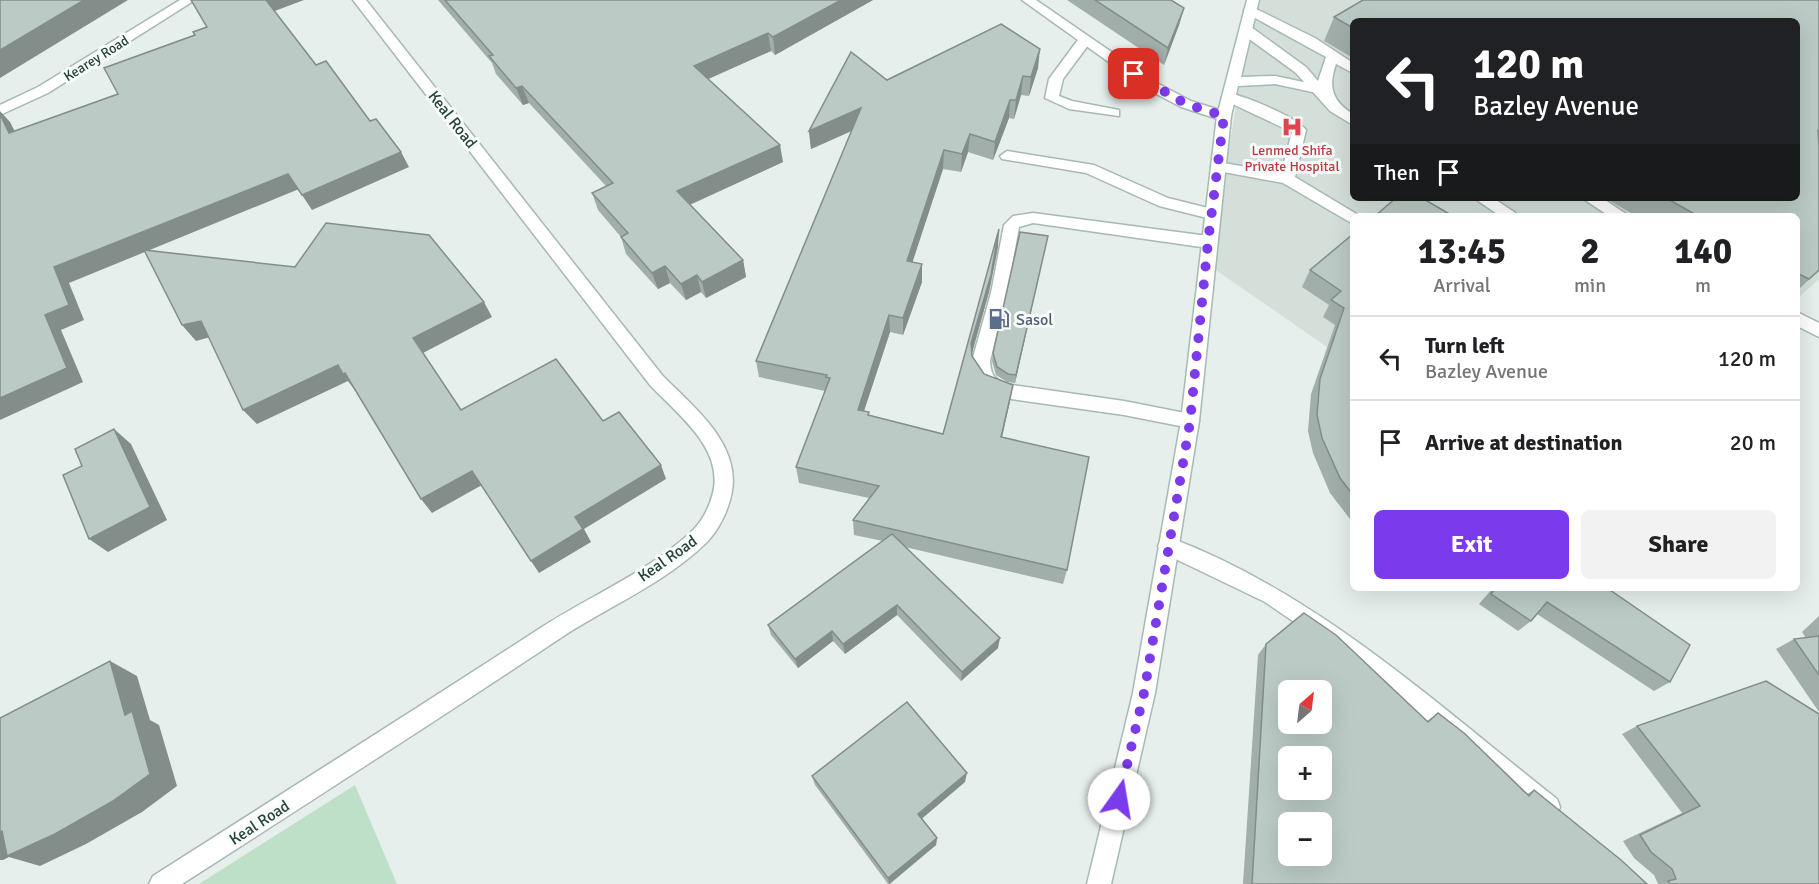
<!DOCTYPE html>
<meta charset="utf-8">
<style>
:root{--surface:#fff;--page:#f2f2f2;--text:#202124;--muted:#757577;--line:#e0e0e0;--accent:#7c3aed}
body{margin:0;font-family:Signika,sans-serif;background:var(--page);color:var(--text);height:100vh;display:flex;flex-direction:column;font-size:22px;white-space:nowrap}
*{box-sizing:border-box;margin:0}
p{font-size:20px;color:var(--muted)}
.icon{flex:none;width:33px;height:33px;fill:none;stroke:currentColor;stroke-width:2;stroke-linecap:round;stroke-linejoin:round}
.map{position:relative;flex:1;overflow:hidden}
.drawer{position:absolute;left:1350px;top:213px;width:450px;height:378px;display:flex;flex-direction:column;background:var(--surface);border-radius:9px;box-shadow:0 6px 24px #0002}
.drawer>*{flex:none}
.guide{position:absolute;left:1350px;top:18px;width:450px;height:183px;border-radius:9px;box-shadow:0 6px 24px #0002;background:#202124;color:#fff;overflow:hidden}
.needle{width:39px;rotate:28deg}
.buttons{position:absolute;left:1278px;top:680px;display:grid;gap:12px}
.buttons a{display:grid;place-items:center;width:54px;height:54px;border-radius:9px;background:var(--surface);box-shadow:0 6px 24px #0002;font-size:30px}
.pin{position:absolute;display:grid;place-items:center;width:51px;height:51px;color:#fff;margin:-26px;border-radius:12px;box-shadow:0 3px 9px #0006}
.me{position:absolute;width:66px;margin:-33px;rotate:13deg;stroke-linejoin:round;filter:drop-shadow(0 0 4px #0008)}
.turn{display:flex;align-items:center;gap:21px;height:126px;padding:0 24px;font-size:27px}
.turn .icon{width:78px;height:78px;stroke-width:2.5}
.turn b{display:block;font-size:42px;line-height:51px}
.then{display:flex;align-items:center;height:57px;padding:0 24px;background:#0003;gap:12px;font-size:22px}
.eta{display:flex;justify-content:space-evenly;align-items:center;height:102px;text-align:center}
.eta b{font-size:36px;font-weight:700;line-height:42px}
.cta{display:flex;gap:12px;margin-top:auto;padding:12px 24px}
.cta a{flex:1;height:69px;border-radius:9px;background:var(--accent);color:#fff;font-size:24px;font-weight:700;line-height:69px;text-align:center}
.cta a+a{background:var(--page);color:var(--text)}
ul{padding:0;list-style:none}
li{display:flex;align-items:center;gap:18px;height:84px;padding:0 24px;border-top:2px solid var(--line)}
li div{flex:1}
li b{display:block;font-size:22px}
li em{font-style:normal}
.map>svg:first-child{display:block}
.built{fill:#d4dfda}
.green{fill:#bfe0c8}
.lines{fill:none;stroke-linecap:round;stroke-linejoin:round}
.lane-casing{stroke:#a8b8b2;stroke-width:3}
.street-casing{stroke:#a8b8b2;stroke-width:3}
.secondary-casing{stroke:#a4bbb3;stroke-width:3}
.lane{fill:#fff;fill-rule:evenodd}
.street{fill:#fff;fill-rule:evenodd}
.secondary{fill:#fff;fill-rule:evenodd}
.wall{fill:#a1aea9}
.shaded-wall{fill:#838d89}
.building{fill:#bbcac4;stroke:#838d89;stroke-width:1.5;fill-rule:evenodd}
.route{stroke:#7c3aed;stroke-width:10;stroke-dasharray:0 18}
.labels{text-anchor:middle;stroke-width:6;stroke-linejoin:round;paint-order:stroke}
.far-street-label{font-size:14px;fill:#24423a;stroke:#f7fbf9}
.far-health-label{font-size:14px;fill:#be3a42;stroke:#f7fbf9}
.street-label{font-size:16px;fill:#24423a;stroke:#f7fbf9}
.service-label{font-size:16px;fill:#4e5e75;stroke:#f7fbf9;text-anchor:start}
</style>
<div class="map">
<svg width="1819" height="884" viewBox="0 0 1819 884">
<rect width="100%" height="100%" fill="#e6efeb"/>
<polygon class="built" points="1253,0 1693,0 1353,21 1353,198 1797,198 1819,56 1819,279 1797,299 1797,216 1353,216 1353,365 1210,266"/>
<polygon class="green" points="355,785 397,884 199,884"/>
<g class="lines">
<defs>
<g id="lane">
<path d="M 1250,6 L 1315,38 L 1353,63 L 1353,73 L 1336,64 C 1328,87 1332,101 1353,114 L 1353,125 L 1330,111 L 1296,73 L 1241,33 L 1241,27 L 1251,27 L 1306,67 L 1318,81 L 1326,57 L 1246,13 L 1244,10 Z"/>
<polygon points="1085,36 1092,40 1063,79 1059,96 1072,101 1119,110 1119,116 1069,109 1045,98 1049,79 1080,37"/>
<path d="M 1229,93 C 1247,97 1295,116 1306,130 L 1295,177 L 1358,215 L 1353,216 L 1353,224 L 1283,183 L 1213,170 L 1211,167 L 1213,164 L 1218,162 L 1281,173 L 1292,132 L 1224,100 L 1222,97 Z"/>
<polygon points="1007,151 1094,165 1168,198 1216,210 1219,214 1211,219 1159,206 1086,173 1002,159 1000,156"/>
<polygon points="1474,198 1493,198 1520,216 1500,216"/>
<polygon points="1582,198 1602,198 1629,216 1609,216"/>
<path d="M 1033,213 L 1208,236 L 1216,242 L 1208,248 L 1033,223 L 1019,227 L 1007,293 L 990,361 C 991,375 994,379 1006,384 L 1124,401 L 1190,414 L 1196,416 L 1199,421 L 1196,426 L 1190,428 L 1124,415 L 1004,398 L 983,389 L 973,373 L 972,361 L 991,293 L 1004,225 L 1013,216 Z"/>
<polygon points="1797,312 1819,323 1819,337 1797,326"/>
</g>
<g id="street">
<polygon points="180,0 195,0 48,93 0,115 0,105 38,87"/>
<path d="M 353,0 L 366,0 L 662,375 C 692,406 740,442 732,491 C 729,509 719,530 706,543 C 664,584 607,607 559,639 C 434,722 308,803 182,884 L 149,884 L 153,876 C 283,793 413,711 542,627 C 592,595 648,572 691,532 C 702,522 709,508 713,493 C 724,448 677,414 650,385 Z"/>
<polygon points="1022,0 1036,0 1155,82 1191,101 1229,113 1231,116 1224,121 1181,107 1145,88"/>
<path d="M 1168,537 C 1316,592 1435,703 1557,799 L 1560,807 L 1557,815 L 1549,818 L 1541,815 L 1335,650 L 1265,602 L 1161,552 L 1158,546 L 1161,540 Z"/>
</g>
<polygon id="secondary" points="1247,0 1259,0 1241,77 1275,76 1322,86 1324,89 1317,93 1275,84 1238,86 1231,116 1199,421 1155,693 1111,884 1087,884 1133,693 1181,421 1217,116"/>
</defs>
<use href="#lane" class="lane-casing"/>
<use href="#street" class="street-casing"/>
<use href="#secondary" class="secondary-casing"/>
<use href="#lane" class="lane"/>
<use href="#street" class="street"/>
<use href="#secondary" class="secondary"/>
</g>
<g class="wall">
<polygon points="438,0 873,0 775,55 771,51 708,79 783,162 690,205 743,260 746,277 706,298 701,292 686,300 670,283 658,289 626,254 621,237 598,210 592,193 606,186 529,103 523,105 496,74 492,63"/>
<polygon points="1067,0 1171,0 1184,8 1179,25 1164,65"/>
<polygon points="1819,0 1819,270 1797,291 1797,216 1636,216 1605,198 1797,198 1353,21 1353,58 1324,41 1334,17"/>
<polygon points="1038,68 1029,96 1021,95 1014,119 1009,118 993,160 968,152 961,172 943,169 912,262 922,282 903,335 890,332 864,411 869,415 943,434 998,247 989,292 972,353 972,356 984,374 1013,385 1010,401 1002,438 1067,570 1063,584 905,547 998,648 961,681 897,615 845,654 833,641 798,668 771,635 768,625 883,541 854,535 853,520 869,498 799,483 796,467 825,391 759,377 756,361 852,131 811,149 809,131 887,80"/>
<polygon points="1353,234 1353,523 1330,493 1313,453 1308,431 1311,394 1335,325 1323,317 1329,305 1302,287 1310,270"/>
<polygon points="1046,245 1015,383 1007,382 996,375 992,361 993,353"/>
<polygon points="1493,588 1607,588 1670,682 1654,691 1537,614 1531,621 1518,631 1479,604"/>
<polygon points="1819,616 1819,712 1776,649 1794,639 1806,638 1802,632"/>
<polygon points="1266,644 1427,721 1438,713 1527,794 1534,790 1647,884 1243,884 1258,655"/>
<polygon points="1637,726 1819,884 1658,884 1654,875 1634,858 1623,841 1682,813 1622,734"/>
<polygon points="812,776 965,782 921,818 937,838 936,845 890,884 888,884 815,785"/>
</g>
<g class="shaded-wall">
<polygon points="84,0 128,0 0,78 0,50"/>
<polygon points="265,0 304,0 272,12"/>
<polygon points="841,0 873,0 775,55 773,37"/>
<polygon points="1184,8 1179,25 1164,65 1168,48"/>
<polygon points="768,33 771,51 697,84 694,66"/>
<polygon points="1040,49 1038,68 1029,96 1031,77"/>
<polygon points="1023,76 1021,95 1014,119 1016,100"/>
<polygon points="522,86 529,103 523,105 516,88"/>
<polygon points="1010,100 1009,118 993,160 995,142"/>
<polygon points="861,108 862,126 811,149 809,131"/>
<polygon points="0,111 10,122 24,149 9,133 0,114"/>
<polygon points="970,134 968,152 961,172 962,154"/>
<polygon points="780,145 783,162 682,208 677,191"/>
<polygon points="944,150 943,169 907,279 907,261"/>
<polygon points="401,152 409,167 312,210 302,195"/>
<polygon points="288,174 299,189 69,283 84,320 61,330 83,382 0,420 0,398 45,315 54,267"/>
<polygon points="999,229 998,247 989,292 970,360 971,343"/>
<polygon points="1048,236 1046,245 1015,383 1016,375"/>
<polygon points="743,260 746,277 706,298 702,282"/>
<polygon points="922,264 922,282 903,335 903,318"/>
<polygon points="665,266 670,283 658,289 652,273"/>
<polygon points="697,275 701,292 686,300 681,284"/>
<polygon points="484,302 492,317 423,353 413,338"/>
<polygon points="889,315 890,332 859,426 858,410"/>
<polygon points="201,321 214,336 196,341 182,325"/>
<polygon points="338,365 345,373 357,387 354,389 348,381 257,424 243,410"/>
<polygon points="1013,385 1010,401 998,453 1001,437"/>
<polygon points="114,429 131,444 167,520 108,552 89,539"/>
<polygon points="661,465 666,479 584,529 591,542 539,573 531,561 575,517"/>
<polygon points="472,471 482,485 432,513 421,499"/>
<polygon points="897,605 897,615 845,654 843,644"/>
<polygon points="832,631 833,641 798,668 795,659"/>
<polygon points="1000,638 998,648 961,681 962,672"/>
<polygon points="110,661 137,676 150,720 159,725 177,786 142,812 86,844 40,866 9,857 3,860 0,860 0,832 125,715"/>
<polygon points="967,773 965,782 918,822 918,814"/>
<polygon points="937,838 936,845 889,884 888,878"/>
</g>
<g class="building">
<polygon points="0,0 84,0 0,50"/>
<polygon points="191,0 266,0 316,65 326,61 370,121 376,119 401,152 302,195 288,174 54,267 69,305 45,315 67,368 0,398 0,114 9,133 118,94 104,68 195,35 193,32 207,27"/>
<polygon points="445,0 841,0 773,37 768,33 694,66 780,145 677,191 743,260 702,282 697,275 681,284 665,266 652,273 621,237 628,233 592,193 613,183 522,86 516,88 489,56 493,55"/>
<polygon points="1095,0 1171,0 1184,8 1168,48"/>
<polygon points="1363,0 1819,0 1819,132 1818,131 1819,146 1819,270 1809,279 1797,273 1797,216 1698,216 1666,198 1797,198 1797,21 1353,21 1353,28 1334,17"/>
<polygon points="1001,24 1040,49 1031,77 1023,76 1016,100 1010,100 995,142 970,134 962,154 944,150 907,261 922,264 903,318 889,315 858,410 869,412 868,415 943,434 999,229 991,275 971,343 972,356 984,374 1013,385 1001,437 1089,457 1067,570 853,520 879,486 796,467 830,378 826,377 827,375 756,361 861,108 809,131 851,52 887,80"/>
<polygon points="1396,198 1422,198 1453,216 1375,216"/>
<polygon points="326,223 429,235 484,302 413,338 461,410 556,359 603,421 619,412 661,465 575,517 583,529 531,561 472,471 421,499 345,373 343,374 338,365 243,410 201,321 182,325 144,250 295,267"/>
<polygon points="1020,232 1048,236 1016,375 1008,374 997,367 993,353"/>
<polygon points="1353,234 1353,495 1340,478 1322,438 1317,415 1320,379 1344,308 1331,300 1341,291 1310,270"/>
<polygon points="114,429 150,507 89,539 63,475 82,466 75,449"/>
<polygon points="892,534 1000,638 962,672 897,605 843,644 832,631 795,659 768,625"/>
<polygon points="1496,588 1607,588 1690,645 1670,682 1547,602 1531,621 1491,594"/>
<path d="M 1304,613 L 1336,635 L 1428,722 L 1438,713 L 1464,733 L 1529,796 L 1534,790 L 1621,860 L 1647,884 L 1252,884 L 1266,644 ZM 1288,690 L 1322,690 L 1322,723 L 1288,723 ZM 1288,756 L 1322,756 L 1322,789 L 1288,789 ZM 1288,822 L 1322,822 L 1322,855 L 1288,855 Z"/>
<polygon points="1819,636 1819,675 1794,639"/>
<polygon points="110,661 125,715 132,711 150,774 113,801 55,834 7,856 2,831 0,832 0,718"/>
<polygon points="1766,681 1819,714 1819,884 1670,884 1668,881 1676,879 1672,869 1651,852 1640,835 1700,806 1637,726"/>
<polygon points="907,702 967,773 918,814 937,838 888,878 812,776"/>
</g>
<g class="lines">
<polyline class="route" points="1119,799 1144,693 1190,422 1208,242 1224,116 1186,104 1134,74"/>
</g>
<defs>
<symbol id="hospital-bare" viewBox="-9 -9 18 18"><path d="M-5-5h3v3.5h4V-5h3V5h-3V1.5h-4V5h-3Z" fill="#e0444e" stroke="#f7fbf9" stroke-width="2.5" paint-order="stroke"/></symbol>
<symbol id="fuel-bare" viewBox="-9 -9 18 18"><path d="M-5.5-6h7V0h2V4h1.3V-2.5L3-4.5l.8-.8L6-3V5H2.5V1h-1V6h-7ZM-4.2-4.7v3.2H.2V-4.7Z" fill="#5c6f8a" stroke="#f7fbf9" stroke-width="2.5" paint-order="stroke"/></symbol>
</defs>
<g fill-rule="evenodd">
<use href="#hospital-bare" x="1277" y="112" width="30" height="30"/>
<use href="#fuel-bare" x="984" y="304" width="30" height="30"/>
</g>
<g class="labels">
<g class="far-street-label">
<text transform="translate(96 58) rotate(-32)" y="5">Kearey Road</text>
</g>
<g class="far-health-label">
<text x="1292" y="155">Lenmed Shifa<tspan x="1292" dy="16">Private Hospital</tspan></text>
</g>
<g class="street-label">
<text transform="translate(453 119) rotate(52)" y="6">Keal Road</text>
<text transform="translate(667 558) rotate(-35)" y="6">Keal Road</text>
<text transform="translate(259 822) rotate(-33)" y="6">Keal Road</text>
</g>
<g class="service-label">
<text x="1016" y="325">Sasol</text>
</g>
</g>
</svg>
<div class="buttons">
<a><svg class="needle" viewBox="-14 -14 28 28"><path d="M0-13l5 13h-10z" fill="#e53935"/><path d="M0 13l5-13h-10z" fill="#757577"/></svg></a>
<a>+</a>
<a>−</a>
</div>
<div class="pin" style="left:1134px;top:74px;background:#d93025"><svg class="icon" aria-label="arrive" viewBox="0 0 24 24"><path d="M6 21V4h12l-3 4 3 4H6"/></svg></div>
<svg class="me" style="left:1119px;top:799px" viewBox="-20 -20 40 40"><circle r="19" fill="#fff"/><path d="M0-13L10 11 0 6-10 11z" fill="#7c3aed"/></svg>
<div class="guide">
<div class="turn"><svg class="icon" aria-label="left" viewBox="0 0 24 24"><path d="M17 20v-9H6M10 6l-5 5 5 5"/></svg><div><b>120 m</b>Bazley Avenue</div></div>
<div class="then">Then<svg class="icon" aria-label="arrive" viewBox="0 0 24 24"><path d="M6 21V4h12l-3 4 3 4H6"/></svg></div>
</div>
<section class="drawer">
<div class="eta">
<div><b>13:45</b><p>Arrival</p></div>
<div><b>2</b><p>min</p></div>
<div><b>140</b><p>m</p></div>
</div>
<ul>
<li><svg class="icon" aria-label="left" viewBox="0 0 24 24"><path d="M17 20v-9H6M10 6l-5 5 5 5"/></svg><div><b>Turn left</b><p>Bazley Avenue</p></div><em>120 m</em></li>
<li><svg class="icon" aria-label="arrive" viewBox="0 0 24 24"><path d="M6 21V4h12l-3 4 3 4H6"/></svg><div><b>Arrive at destination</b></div><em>20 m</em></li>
</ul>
<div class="cta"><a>Exit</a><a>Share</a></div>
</section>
</div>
